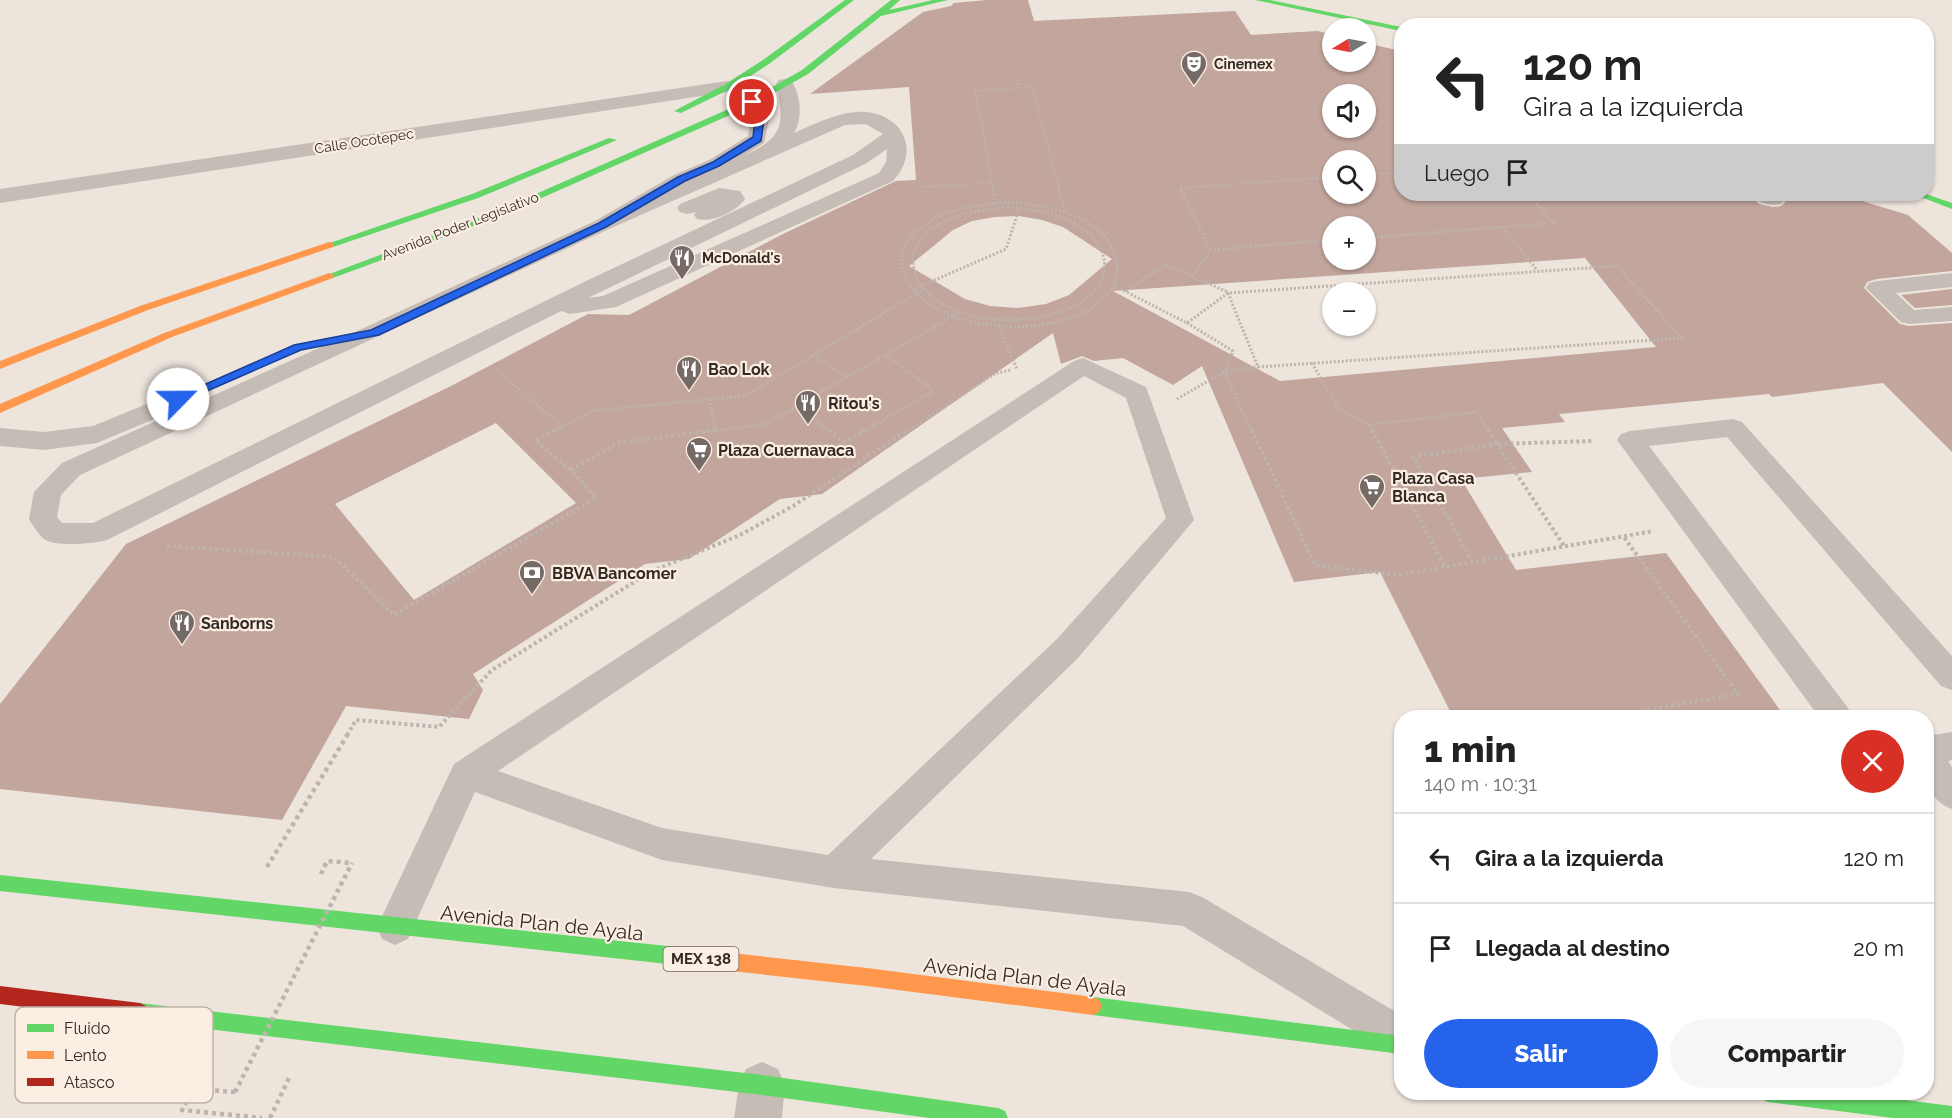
<!DOCTYPE html>
<html lang="es">
<meta charset="utf-8">
<style>
:root{--surface:#fff;--page:#f6f6f6;--text:#222;--muted:#767676;--line:#e0e0e0;--accent:#2563eb}
body{margin:0;font-family:Raleway,sans-serif;background:var(--page);color:var(--text);height:100vh;display:flex;flex-direction:column;font-size:22px;white-space:nowrap}
*{box-sizing:border-box;margin:0}
p{font-size:20px;color:var(--muted)}
.icon{flex:none;width:33px;height:33px;fill:none;stroke:currentColor;stroke-width:2;stroke-linecap:round;stroke-linejoin:round}
.map{position:relative;flex:1;overflow:hidden}
.sheet{position:absolute;left:1394px;top:710px;width:540px;height:390px;display:flex;flex-direction:column;background:var(--surface);border-radius:24px;box-shadow:0 2px 4px #0004}
.sheet>*{flex:none}
.hud{position:absolute;left:1394px;top:18px;width:540px;height:183px;border-radius:24px;box-shadow:0 2px 4px #0004;background:#fff;color:var(--text);overflow:hidden}
.needle{width:39px;rotate:260deg}
.controls{position:absolute;left:1322px;top:18px;display:grid;gap:12px}
.controls a{display:grid;place-items:center;width:54px;height:54px;border-radius:50%;background:var(--surface);box-shadow:0 2px 4px #0004;font-size:30px}
.pin{position:absolute;display:grid;place-items:center;width:51px;height:51px;color:#fff;margin:-26px;border:3px solid #fff;border-radius:50%;box-shadow:0 2px 6px #0007}
.me{position:absolute;width:66px;margin:-33px;rotate:67deg;stroke-linejoin:round;filter:drop-shadow(0 0 4px #0008)}
.turn{display:flex;align-items:center;gap:21px;height:126px;padding:0 30px;font-size:27px}
.turn .icon{width:78px;height:78px;stroke-width:2.5}
.turn b{display:block;font-size:42px;line-height:51px}
.then{display:flex;align-items:center;height:57px;padding:0 30px;background:#0003;gap:12px;font-size:22px}
.round{display:grid;place-items:center;flex:none;width:63px;height:63px;border-radius:32px;background:var(--page)}
.headline{display:flex;align-items:center;justify-content:space-between;height:102px;padding:0 30px}
h1{font-size:36px;font-weight:800;line-height:45px}
.action{display:flex;gap:12px;margin-top:auto;padding:12px 30px}
.action a{flex:1;height:69px;border-radius:36px;background:var(--accent);color:#fff;font-size:24px;font-weight:800;line-height:69px;text-align:center}
.action a+a{background:var(--page);color:var(--text)}
ul{padding:0;list-style:none}
li{display:flex;align-items:center;gap:18px;height:90px;padding:0 30px;border-top:2px solid var(--line)}
li div{flex:1}
li b{display:block;font-size:22px}
li em{font-style:normal}
.map>svg:first-child{display:block}
.building{fill:#c2a59c;fill-rule:evenodd}
.lines{fill:none;stroke-linecap:round;stroke-linejoin:round}
.path-far3{stroke:#beb4ae;stroke-width:2;stroke-dasharray:2 2;stroke-linecap:butt}
.path-far2{stroke:#beb4ae;stroke-width:3;stroke-dasharray:2 2;stroke-linecap:butt}
.path-far1{stroke:#beb4ae;stroke-width:4;stroke-dasharray:3 3;stroke-linecap:butt}
.path{stroke:#beb4ae;stroke-width:4.5;stroke-dasharray:4 4;stroke-linecap:butt}
.lane{fill:#c5bcb6;fill-rule:evenodd}
.street{fill:#c5bcb6;fill-rule:evenodd}
.fast{fill:#63d668;fill-rule:evenodd}
.slow{fill:#ff974d;fill-rule:evenodd}
.jam{fill:#b3261e;fill-rule:evenodd}
.path-bridge{stroke:#beb4ae;stroke-width:4.5;stroke-dasharray:4 4;stroke-linecap:butt}
.route{fill:#2563eb;stroke:#184099;stroke-width:1.5}
.labels{text-anchor:middle;stroke-width:4.5;stroke-linejoin:round;paint-order:stroke}
.far-poi-label{font-size:14px;font-weight:bold;fill:#352925;stroke:#fbeee2;text-anchor:start}
.far-street-label{font-size:14px;fill:#352925;stroke:#fbeee2}
.shield{fill:#fbeee2;stroke:#70645e;stroke-width:1.5}
.shield-label{font-size:15px;font-weight:bold;fill:#352925}
.poi-label{font-size:16px;font-weight:bold;fill:#352925;stroke:#fbeee2;text-anchor:start}
.near-street-label{font-size:20px;fill:#352925;stroke:#fbeee2}
.key{fill:#fbeee2;stroke:#c0b3a9;stroke-width:1.5}
.key-label{font-size:16px;fill:#352925}
</style>
<div class="map">
<svg width="1952" height="1118" viewBox="0 0 1952 1118">
<rect width="100%" height="100%" fill="#ede4dc"/>
<g class="building">
<path d="M 987,0 L 1028,0 L 1034,21 L 1235,11 L 1251,35 L 1318,31 L 1332,35 L 1332,62 L 1365,62 L 1365,43 L 1401,51 L 1401,194 L 1749,194 L 1759,204 L 1773,207 L 1781,206 L 1786,201 L 1780,194 L 1839,194 L 1908,215 L 1952,253 L 1952,271 L 1877,279 L 1867,282 L 1864,288 L 1900,324 L 1909,326 L 1952,323 L 1952,452 L 1883,383 L 1772,397 L 1769,394 L 1559,414 L 1565,422 L 1502,428 L 1532,472 L 1461,479 L 1516,570 L 1666,553 L 1785,717 L 1453,717 L 1380,572 L 1294,582 L 1202,366 L 1173,385 L 1123,358 L 1094,361 L 1082,356 L 1061,364 L 1053,333 L 822,494 L 780,499 L 689,559 L 645,564 L 473,674 L 483,690 L 469,719 L 346,706 L 282,820 L 0,789 L 0,704 L 126,544 L 451,386 L 588,314 L 629,315 L 783,234 L 896,181 L 916,180 L 909,87 L 810,94 L 923,12 L 951,6 L 954,3 ZM 1332,94 L 1365,94 L 1365,128 L 1332,128 ZM 1332,160 L 1365,160 L 1365,194 L 1332,194 ZM 1019,216 L 1042,220 L 1063,227 L 1112,259 L 1069,295 L 1046,304 L 1018,308 L 990,306 L 965,299 L 909,266 L 953,230 L 972,221 L 995,217 ZM 1332,226 L 1365,226 L 1365,260 L 1332,260 ZM 1585,258 L 1656,347 L 1280,381 L 1113,291 ZM 496,423 L 576,503 L 414,600 L 335,504 Z"/>
<polygon points="1952,289 1952,305 1915,308 1901,295"/>
</g>
<g class="lines">
<g class="path-far3">
<polyline points="1017,79 1019,88"/>
<polyline points="1365,175 1401,172"/>
<polyline points="919,187 992,183"/>
<polyline points="994,191 975,91 1032,87 1060,191"/>
<polyline points="1182,191 1180,188 1332,177"/>
</g>
<g class="path-far2">
<polyline points="993,190 996,204"/>
<polyline points="1059,190 1065,212"/>
<polyline points="1181,190 1210,250"/>
<path d="M 1012,202 C 1051,207 1099,213 1115,255 C 1119,267 1118,279 1111,290 C 1075,336 989,333 941,311 C 901,292 883,249 929,222 C 953,207 984,204 1012,202 Z"/>
<path d="M 1008,207 C 1027,210 1048,211 1066,219 C 1115,241 1120,289 1066,310 C 1030,324 981,324 946,306 C 907,285 899,244 942,223 C 962,212 985,210 1008,207 Z"/>
<polyline points="1502,227 1537,270"/>
<polyline points="1365,238 1553,223 1529,194"/>
<polyline points="1210,250 1332,240"/>
<polygon points="1617,266 1682,338 1258,367 1228,293"/>
<polyline points="1192,277 1210,250"/>
<polyline points="1113,285 1187,323 1228,293"/>
<polyline points="912,290 1006,249 1019,209"/>
<polyline points="1126,291 1165,265 1228,292"/>
<polyline points="1187,323 1233,351 1224,372 1252,432"/>
<polyline points="999,326 1017,369"/>
<polyline points="813,355 847,378"/>
<polyline points="1312,363 1338,408 1369,425"/>
<polyline points="497,370 562,427"/>
<polyline points="710,399 715,431"/>
<polyline points="1177,399 1224,372 1258,367"/>
<polyline points="797,406 831,432"/>
<polyline points="552,432 592,411 745,396 924,289"/>
<polyline points="704,432 766,424 960,312"/>
<polyline points="862,432 934,391 886,355"/>
<polyline points="906,432 996,373 1011,370"/>
<polyline points="1373,432 1369,425 1477,412 1489,432"/>
</g>
<g class="path-far1">
<polyline points="829,430 844,442 865,430"/>
<polyline points="1252,430 1315,565 1398,575 1654,531"/>
<polyline points="1372,430 1445,567"/>
<polyline points="1488,430 1497,444 1593,441"/>
<polyline points="571,470 617,443 716,430"/>
<polyline points="167,546 334,557 394,615 596,498 571,470 535,441 555,430"/>
<polyline points="1473,562 1413,457 1497,444 1564,546"/>
<polyline points="1606,717 1738,694 1623,536"/>
<polyline points="347,735 356,720 439,727 492,670 652,571 740,535 793,506 908,430"/>
</g>
<g class="path">
<polyline points="267,867 348,734"/>
<polyline points="321,874 327,861 352,863"/>
<polyline points="235,1092 193,1089 182,1110 262,1118"/>
<polyline points="270,1118 289,1078"/>
</g>
<g class="lane">
<polygon points="1649,18 1655,19 1657,23 1656,26 1638,26 1643,19"/>
<path d="M 785,79 L 791,80 C 801,95 803,118 794,133 C 814,124 834,114 856,112 C 898,109 924,147 893,181 L 616,307 L 570,314 L 561,311 L 107,540 C 94,544 54,547 44,539 C 38,534 33,526 29,519 L 34,492 L 62,463 L 366,327 L 595,221 L 674,175 L 709,160 L 748,136 L 751,120 L 743,102 L 746,98 L 758,98 L 769,120 L 764,143 L 745,155 C 784,138 785,122 776,84 L 779,80 ZM 866,124 L 883,134 L 853,155 L 582,283 L 93,523 L 62,523 L 57,517 L 61,495 L 80,475 L 609,229 L 845,125 ZM 887,149 L 886,162 L 879,173 L 603,296 L 588,298 L 867,163 Z"/>
<path d="M 719,188 L 740,191 L 745,199 C 736,212 712,223 697,219 L 694,215 L 696,212 L 687,214 L 680,212 L 677,208 L 680,204 Z"/>
<path d="M 1751,194 L 1777,194 L 1784,200 L 1781,204 C 1771,207 1757,203 1751,194 Z"/>
<polygon points="1952,273 1952,287 1896,293 1914,310 1952,307 1952,321 1909,324 1901,322 1866,288 1869,283 1877,281"/>
<path d="M 1083,358 L 1146,387 L 1194,520 L 1078,658 L 871,859 L 1189,892 L 1202,897 L 1401,1015 L 1401,1057 L 1387,1051 L 1183,926 L 834,888 L 662,860 L 475,792 L 408,939 L 395,945 L 382,939 L 377,927 L 454,764 L 1074,361 ZM 1084,376 L 1126,398 L 1166,518 L 1056,640 L 828,855 L 662,828 L 498,771 Z"/>
<polygon points="198,383 207,385 210,391 207,397 97,443 44,450 0,446 0,428 44,432 93,426"/>
<polygon points="1733,419 1742,422 1952,656 1952,690 1941,686 1727,437 1649,446 1848,708 1853,717 1819,717 1617,440 1621,434 1630,431"/>
<path d="M 1952,732 L 1952,760 L 1948,761 L 1952,767 L 1952,809 C 1920,797 1926,764 1926,736 Z"/>
</g>
<g class="street">
<polygon points="727,81 734,83 737,87 734,91 0,203 0,189"/>
<polygon points="762,1062 778,1069 785,1085 782,1118 734,1118 739,1085 746,1069"/>
</g>
<g class="fast">
<polygon points="845,0 854,0 769,64 730,89 681,113 674,111 724,85 763,60"/>
<polygon points="891,0 900,0 889,10 933,0 948,0 881,16 808,74 755,104 503,215 333,278 325,278 324,276 497,211 749,100 802,70"/>
<polygon points="1255,0 1270,0 1401,27 1401,31"/>
<polygon points="609,138 617,140 478,198 333,247 325,247 324,245 472,194"/>
<polygon points="1913,194 1926,194 1952,203 1952,209"/>
<polygon points="0,875 695,949 701,952 704,958 701,964 695,967 0,891"/>
<polygon points="1093,997 1401,1036 1401,1054 1093,1015 1087,1012 1084,1006 1087,1000"/>
<polygon points="140,1003 762,1075 998,1108 1005,1111 1008,1118 929,1118 762,1095 140,1021 134,1018 131,1012 134,1006"/>
<polygon points="1758,1092 1842,1092 1952,1106 1952,1118 1893,1118 1768,1102 1761,1099"/>
</g>
<g class="slow">
<polygon points="329,242 333,243 333,247 148,310 0,369 0,361 140,306"/>
<polygon points="329,273 333,274 333,278 172,337 0,413 0,404 164,333"/>
<polygon points="695,949 867,968 1093,997 1099,1000 1102,1006 1099,1012 1093,1015 867,986 695,967 689,964 686,958 689,952"/>
</g>
<polygon class="jam" points="0,986 140,1003 146,1006 149,1012 146,1018 140,1021 0,1004"/>
<polyline class="path-bridge" points="235,1092 352,863"/>
</g>
<polygon class="route" points="749,100 755,100 764,120 761,141 719,166 685,181 606,227 379,335 301,350 182,402 178,403 172,399 294,345 371,330 599,223 678,177 713,162 753,137 755,120 747,102"/>
<defs>
<symbol id="theatre-pin" viewBox="-11 -11 22 30"><path d="M0 17L-7.5 6A9.5 9.5 0 1 1 7.5 6Z" fill="#756a65" stroke="#fbeee2"/><path d="M-5-5.5Q0-4 5-5.5V0Q5 5 0 6Q-5 5-5 0ZM-3.3-2.5H-1v1.5H-3.3ZM1-2.5H3.3v1.5H1ZM-2.8 1Q0 5.5 2.8 1Z" fill="#fff"/></symbol>
<symbol id="restaurant-pin" viewBox="-11 -11 22 30"><path d="M0 17L-7.5 6A9.5 9.5 0 1 1 7.5 6Z" fill="#756a65" stroke="#fbeee2"/><path d="M-5-6h1v4h1v-4h1v4h1v-4h1v5L-1.5 .5V6h-2V.5L-5-1ZM5-6V6H3V1.5H1.5Q1.5-4 5-6Z" fill="#fff"/></symbol>
<symbol id="supermarket-pin" viewBox="-11 -11 22 30"><path d="M0 17L-7.5 6A9.5 9.5 0 1 1 7.5 6Z" fill="#756a65" stroke="#fbeee2"/><path d="M-6-5.5h2.5l.6 2H6L4.5 2H-2.5L-4.4-4H-6ZM-1.5 3.2a1.3 1.3 0 1 0 .1 0ZM3 3.2a1.3 1.3 0 1 0 .1 0Z" fill="#fff"/></symbol>
<symbol id="bank-pin" viewBox="-11 -11 22 30"><path d="M0 17L-7.5 6A9.5 9.5 0 1 1 7.5 6Z" fill="#756a65" stroke="#fbeee2"/><path d="M-6-4H6V4H-6ZM0-2.3a2.3 2.3 0 1 0 0 4.6a2.3 2.3 0 1 0 0-4.6Z" fill="#fff"/></symbol>
</defs>
<g fill-rule="evenodd">
<use href="#theatre-pin" x="1179" y="49" width="30" height="40"/>
<use href="#restaurant-pin" x="667" y="243" width="30" height="40"/>
<use href="#restaurant-pin" x="674" y="354" width="30" height="40"/>
<use href="#restaurant-pin" x="793" y="388" width="30" height="40"/>
<use href="#supermarket-pin" x="684" y="435" width="30" height="40"/>
<use href="#supermarket-pin" x="1357" y="472" width="30" height="40"/>
<use href="#bank-pin" x="517" y="558" width="30" height="40"/>
<use href="#restaurant-pin" x="167" y="608" width="30" height="40"/>
</g>
<g class="labels">
<g class="far-poi-label">
<text x="1214" y="69">Cinemex</text>
<text x="702" y="263">McDonald's</text>
</g>
<g class="far-street-label">
<text transform="translate(364 141) rotate(-9)" y="5">Calle Ocotepec</text>
<text transform="translate(460 226) rotate(-21)" y="5">Avenida Poder Legislativo</text>
</g>
<rect class="shield" x="663.5" y="947" width="75" height="24" rx="4.5"/>
<g class="shield-label">
<text x="701" y="964">MEX 138</text>
</g>
<g class="poi-label">
<text x="708" y="375">Bao Lok</text>
<text x="828" y="409">Ritou's</text>
<text x="718" y="456">Plaza Cuernavaca</text>
<text x="1392" y="484">Plaza Casa<tspan x="1392" dy="18">Blanca</tspan></text>
<text x="552" y="579">BBVA Bancomer</text>
<text x="201" y="629">Sanborns</text>
</g>
<g class="near-street-label">
<text transform="translate(542 923) rotate(6)" y="7">Avenida Plan de Ayala</text>
<text transform="translate(1025 977) rotate(7)" y="7">Avenida Plan de Ayala</text>
</g>
</g>
<rect x="15" y="1007" width="198" height="96" rx="9" class="key"/>
<rect x="27" y="1024" width="27" height="8" fill="#63d668"/>
<rect x="27" y="1051" width="27" height="8" fill="#ff974d"/>
<rect x="27" y="1078" width="27" height="8" fill="#b3261e"/>
<g class="key-label">
<text x="64" y="1034">Fluido</text>
<text x="64" y="1061">Lento</text>
<text x="64" y="1088">Atasco</text>
</g>
</svg>
<div class="controls">
<a><svg class="needle" viewBox="-14 -14 28 28"><path d="M0-13l5 13h-10z" fill="#e53935"/><path d="M0 13l5-13h-10z" fill="#767676"/></svg></a>
<a><svg class="icon" aria-label="sound" viewBox="0 0 24 24"><path d="M4 9h4l5-4v14l-5-4H4zM17 9q2 3 0 6"/></svg></a>
<a><svg class="icon" aria-label="search" viewBox="0 0 24 24"><circle cx="10" cy="10" r="6"/><path d="M15 15l6 6"/></svg></a>
<a>+</a>
<a>−</a>
</div>
<div class="pin" style="left:752px;top:102px;background:#d93025"><svg class="icon" aria-label="arrive" viewBox="0 0 24 24"><path d="M6 21V4h12l-3 4 3 4H6"/></svg></div>
<svg class="me" style="left:178px;top:399px" viewBox="-20 -20 40 40"><circle r="19" fill="#fff"/><path d="M0-13L10 11 0 6-10 11z" fill="#2563eb"/></svg>
<div class="hud">
<div class="turn"><svg class="icon" aria-label="left" viewBox="0 0 24 24"><path d="M17 20v-9H6M10 6l-5 5 5 5"/></svg><div><b>120 m</b>Gira a la izquierda</div></div>
<div class="then">Luego<svg class="icon" aria-label="arrive" viewBox="0 0 24 24"><path d="M6 21V4h12l-3 4 3 4H6"/></svg></div>
</div>
<section class="sheet">
<div class="headline"><div><h1>1 min</h1><p>140 m · 10:31</p></div><a class="round" style="background:#d93025;color:#fff"><svg class="icon" aria-label="close" viewBox="0 0 24 24"><path d="M6 6l12 12M18 6L6 18"/></svg></a></div>
<ul>
<li><svg class="icon" aria-label="left" viewBox="0 0 24 24"><path d="M17 20v-9H6M10 6l-5 5 5 5"/></svg><div><b>Gira a la izquierda</b></div><em>120 m</em></li>
<li><svg class="icon" aria-label="arrive" viewBox="0 0 24 24"><path d="M6 21V4h12l-3 4 3 4H6"/></svg><div><b>Llegada al destino</b></div><em>20 m</em></li>
</ul>
<div class="action"><a>Salir</a><a>Compartir</a></div>
</section>
</div>
